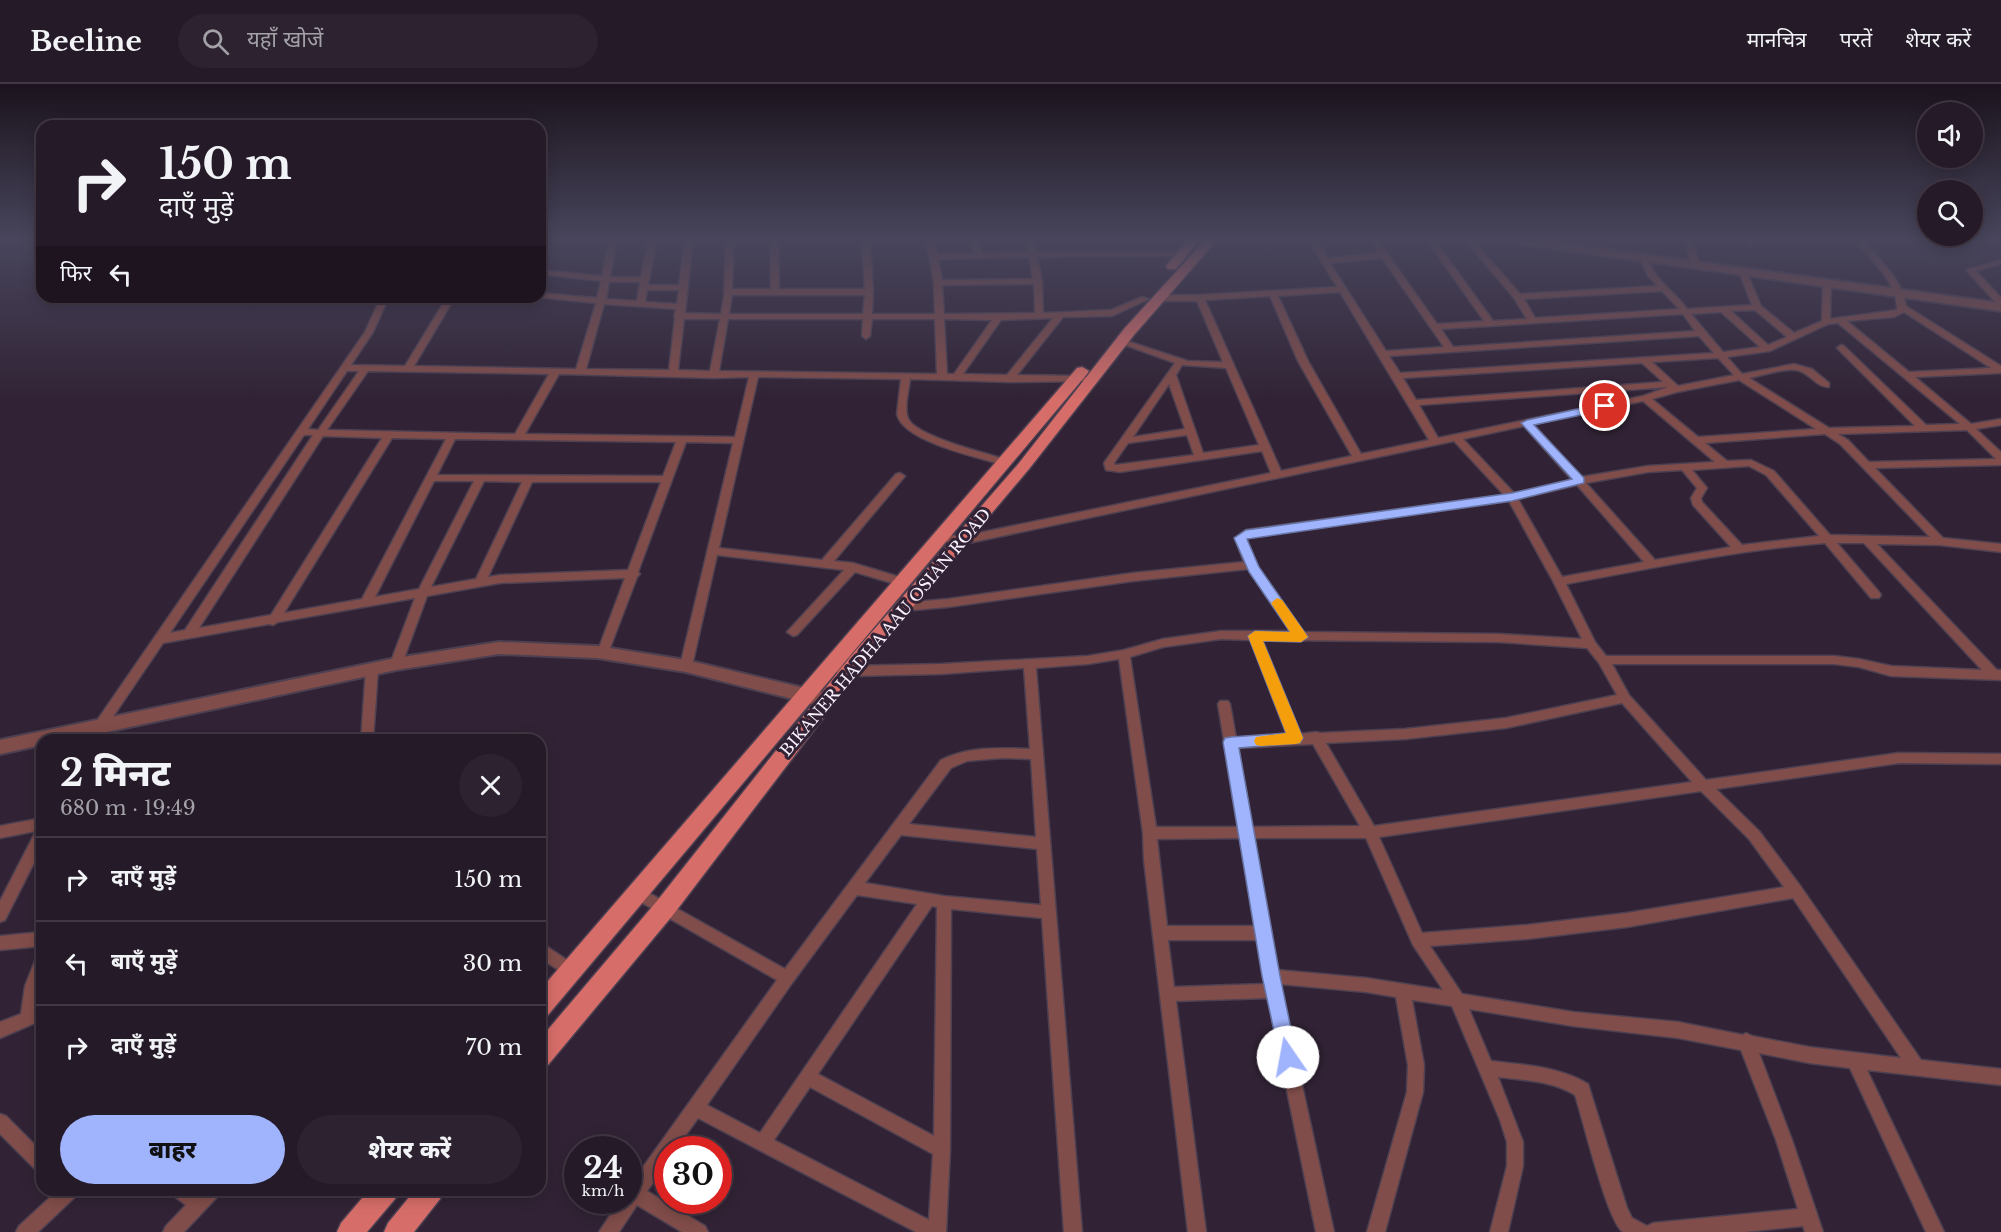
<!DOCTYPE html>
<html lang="hi">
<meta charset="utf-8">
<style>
:root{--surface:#251a28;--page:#2d2330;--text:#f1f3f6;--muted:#a3a1a8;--line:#423845;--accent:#a0b3fd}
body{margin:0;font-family:"Libre Baskerville","Noto Sans Devanagari",serif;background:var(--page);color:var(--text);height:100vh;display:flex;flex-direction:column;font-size:22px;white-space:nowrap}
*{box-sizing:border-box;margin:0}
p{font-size:20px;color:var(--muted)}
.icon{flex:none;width:33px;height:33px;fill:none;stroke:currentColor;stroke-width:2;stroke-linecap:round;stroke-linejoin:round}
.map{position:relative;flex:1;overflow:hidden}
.panel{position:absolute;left:36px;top:650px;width:510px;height:462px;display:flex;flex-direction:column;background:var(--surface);border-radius:18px;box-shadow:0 3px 15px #0003,0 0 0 2px var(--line)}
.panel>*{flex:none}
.guide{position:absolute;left:36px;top:36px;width:510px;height:183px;border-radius:18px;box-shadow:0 3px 15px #0003,0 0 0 2px var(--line);background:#251a28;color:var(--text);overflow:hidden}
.fabs{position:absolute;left:1917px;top:18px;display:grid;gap:12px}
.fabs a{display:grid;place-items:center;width:66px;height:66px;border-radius:50%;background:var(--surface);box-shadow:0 3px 15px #0003,0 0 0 2px var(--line);font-size:30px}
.speed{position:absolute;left:564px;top:1052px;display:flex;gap:12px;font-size:30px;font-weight:700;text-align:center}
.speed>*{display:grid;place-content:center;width:78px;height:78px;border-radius:50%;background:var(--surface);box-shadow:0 3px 15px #0003,0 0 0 2px var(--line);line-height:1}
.speed small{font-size:15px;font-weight:400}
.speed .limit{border:9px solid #d22;background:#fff;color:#111}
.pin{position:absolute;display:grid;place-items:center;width:51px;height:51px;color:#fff;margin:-26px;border:3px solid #fff;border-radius:50%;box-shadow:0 2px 6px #0007}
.me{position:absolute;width:66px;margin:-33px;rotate:348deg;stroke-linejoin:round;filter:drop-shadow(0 0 4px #0008)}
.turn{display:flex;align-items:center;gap:21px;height:126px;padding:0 24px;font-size:27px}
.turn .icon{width:78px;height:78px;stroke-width:2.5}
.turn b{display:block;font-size:42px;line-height:51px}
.then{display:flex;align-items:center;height:57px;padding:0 24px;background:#0003;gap:12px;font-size:22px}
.round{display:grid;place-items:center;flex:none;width:63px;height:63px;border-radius:32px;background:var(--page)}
.summary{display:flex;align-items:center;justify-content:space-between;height:102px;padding:0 24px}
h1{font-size:36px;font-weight:800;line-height:45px}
.primary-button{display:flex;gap:12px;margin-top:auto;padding:12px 24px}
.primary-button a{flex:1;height:69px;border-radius:36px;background:var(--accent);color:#111;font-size:24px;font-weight:800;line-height:69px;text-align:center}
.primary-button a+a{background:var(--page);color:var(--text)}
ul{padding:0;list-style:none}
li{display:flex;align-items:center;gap:18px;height:84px;padding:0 24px;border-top:2px solid var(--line)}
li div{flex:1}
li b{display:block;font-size:22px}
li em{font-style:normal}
header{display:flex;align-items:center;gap:36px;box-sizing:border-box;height:84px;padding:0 30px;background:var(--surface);border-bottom:2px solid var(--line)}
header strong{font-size:28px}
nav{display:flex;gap:33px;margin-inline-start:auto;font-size:21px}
.search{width:420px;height:54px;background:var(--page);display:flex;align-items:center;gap:15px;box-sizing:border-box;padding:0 21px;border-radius:33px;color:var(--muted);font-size:22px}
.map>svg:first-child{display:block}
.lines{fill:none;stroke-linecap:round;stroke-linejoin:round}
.minor-casing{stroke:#4d4051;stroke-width:3}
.tertiary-casing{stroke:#4d4051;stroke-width:4}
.primary-casing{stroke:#4d4051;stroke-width:3}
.minor{fill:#814d4a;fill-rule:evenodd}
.tertiary{fill:#814d4a;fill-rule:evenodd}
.primary{fill:#d66d69;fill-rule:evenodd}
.route{fill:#a0b3fd;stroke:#6874a4;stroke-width:1.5}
.slow{fill:#f59e0b}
.labels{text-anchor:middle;stroke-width:6;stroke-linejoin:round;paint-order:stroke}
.street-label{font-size:16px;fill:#faf1fd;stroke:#312335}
</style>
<header>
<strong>Beeline</strong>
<div class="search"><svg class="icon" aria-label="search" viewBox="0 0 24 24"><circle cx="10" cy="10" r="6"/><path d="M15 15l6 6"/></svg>यहाँ खोजें</div>
<nav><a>मानचित्र</a><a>परतें</a><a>शेयर करें</a></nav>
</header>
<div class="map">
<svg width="2001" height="1148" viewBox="0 0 2001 1148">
<rect width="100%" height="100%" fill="#312335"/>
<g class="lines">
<defs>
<g id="minor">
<polygon points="540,155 556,155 552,157 540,157"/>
<path d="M 609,155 L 617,155 L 610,193 L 641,193 L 649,155 L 657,155 L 648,201 L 679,201 L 685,155 L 693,155 L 685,229 L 721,230 L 724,212 L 726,155 L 734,155 L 732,205 L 771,205 L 770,155 L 778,155 L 779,205 L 865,205 L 862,155 L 870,155 L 873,208 L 872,230 L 935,230 L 934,199 L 926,155 L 934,155 L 937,170 L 974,170 L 970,155 L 978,155 L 982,169 L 1028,168 L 1026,155 L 1034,155 L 1037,168 L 1183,168 L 1187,170 L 1183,172 L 1037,173 L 1042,197 L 1043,229 L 1111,226 L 1142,213 L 1149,215 L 1112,232 L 1063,233 L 1017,291 L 1084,292 L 1089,295 L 1087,297 L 1009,298 L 910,295 C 909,307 903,326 909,336 C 919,353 988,370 1008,376 L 1008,380 L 1000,380 C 977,373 902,357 897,330 L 901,295 L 758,293 L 719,464 L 822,476 L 896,390 L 900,389 L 905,392 L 834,477 L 853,479 L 906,495 L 908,498 L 906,501 L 902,502 L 855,488 L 797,551 L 793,552 L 787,548 L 844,486 L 717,471 L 692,582 L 686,587 L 682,585 L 680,582 L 733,359 L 686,358 L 638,488 L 640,490 L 637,493 L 607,572 L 599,572 L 597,569 L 625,494 L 500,499 L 427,512 L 402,580 L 396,585 L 390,580 L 415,514 L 278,538 L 273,541 L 269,540 L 163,559 L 104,646 L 96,646 L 94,642 L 96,638 L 365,248 L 381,213 L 389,213 L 373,248 L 351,281 L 405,282 L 447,213 L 455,213 L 414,282 L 576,285 L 596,219 L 536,213 L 540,213 L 540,209 L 597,214 L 601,197 L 540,190 L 540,186 L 602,192 ZM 1029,173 L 1033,195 L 942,196 L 938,175 ZM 609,198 L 640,198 L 637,217 L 606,215 ZM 1034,200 L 1035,229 L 944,230 L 942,201 ZM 647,206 L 679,206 L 677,220 L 645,218 ZM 732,211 L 865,211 L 863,230 L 729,230 ZM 604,220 L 676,225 L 674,232 L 675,234 L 669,286 L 586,285 ZM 1053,234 L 1007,291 L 963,290 L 1001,236 ZM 684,235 L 720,235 L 710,287 L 678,286 ZM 728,235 L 863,235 L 862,252 L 866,255 L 870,252 L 872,235 L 935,235 L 937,290 L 719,287 ZM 944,235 L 992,236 L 954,290 L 947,290 ZM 347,287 L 359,287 L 318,346 L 308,345 ZM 368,287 L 549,290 L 515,350 L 327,346 ZM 559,290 L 714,294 L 749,293 L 735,353 L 525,350 ZM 304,351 L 313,351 L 185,546 L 170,549 ZM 323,352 L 382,354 L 271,531 L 199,544 ZM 392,354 L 446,355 L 362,515 L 284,529 ZM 455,355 L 676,358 L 663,392 L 437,391 ZM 434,397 L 474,397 L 419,505 L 375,513 ZM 484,397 L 522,398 L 476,495 L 431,503 ZM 532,398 L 661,398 L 628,486 L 500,491 L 488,493 Z"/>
<path d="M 1308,155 L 1316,155 L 1328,174 L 1379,169 L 1369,155 L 1377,155 L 1437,240 L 1484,237 L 1426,155 L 1434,155 L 1493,237 L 1527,235 L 1514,214 L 1464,155 L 1472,155 L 1520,210 L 1658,202 L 1648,192 L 1639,173 L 1643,171 C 1650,175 1651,184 1656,191 C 1665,203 1678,212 1687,225 L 1752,221 L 1739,188 L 1746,186 L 1761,222 L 1794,249 L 1822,237 L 1823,200 L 1827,197 L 1831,200 L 1830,235 L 1897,226 C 1898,198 1870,175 1854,155 L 1862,155 C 1878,174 1903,196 1906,222 L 2001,282 L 2001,289 L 1915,293 L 1971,340 L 2001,335 L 2001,341 L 1976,345 L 2001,368 L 2001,381 L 1875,384 L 1943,454 L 2001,460 L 2001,468 L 1940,461 L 1877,460 L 1997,586 L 2001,586 L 2001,596 L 1891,592 L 1859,583 L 1834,580 L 1612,580 L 1629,611 L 1706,696 L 1899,669 L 2001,670 L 2001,680 L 1899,679 L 1716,705 L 1759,747 L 1801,803 L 1921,976 L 2001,985 L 2001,1001 L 1867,986 L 1944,1148 L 1926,1148 L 1850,984 L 1809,979 L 1759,969 L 1792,1056 L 1823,1148 L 1805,1148 L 1803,1142 L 1744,1148 L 1623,1148 C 1607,1137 1583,1035 1575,1011 C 1553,997 1524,996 1498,993 L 1523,1058 L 1523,1082 L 1508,1148 L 1490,1148 L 1507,1082 L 1507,1058 L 1500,1036 L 1452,922 L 1412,916 L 1424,981 L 1423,1008 L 1385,1148 L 1367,1148 L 1407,1008 L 1408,981 L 1396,913 L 1366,908 L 1280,900 L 1334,1148 L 1316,1148 L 1268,914 L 1176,917 L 1206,1148 L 1188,1148 L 1144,776 L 1143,749 L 1119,575 L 1088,580 L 1036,584 L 1082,1148 L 1064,1148 L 1042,834 L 951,825 L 950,1066 L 946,1148 L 916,1148 L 698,1034 L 676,1065 L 668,1065 L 668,1078 L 647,1107 L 705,1142 L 708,1148 L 682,1148 L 637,1121 L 619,1148 L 599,1148 L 620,1116 L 628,1116 L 628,1104 L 777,896 L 632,813 L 630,809 L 632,805 L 637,803 L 642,805 L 785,885 L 941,676 C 970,662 999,664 1030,665 L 1024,584 L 941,590 L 849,592 L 826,585 L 824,582 L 826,579 L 830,577 L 849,582 L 941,580 L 1088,572 L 1124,566 L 1163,555 L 1221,547 L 1291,547 L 1248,485 L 1133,497 L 948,523 L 902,527 L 896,523 L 902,519 L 948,515 L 1133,489 L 1244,478 L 1235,454 L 1246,446 L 1504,411 L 1454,357 L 959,461 L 937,455 L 936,452 L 937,449 L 941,448 L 959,453 L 1271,389 L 1262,367 L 1120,388 L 1106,386 L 1104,379 L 1175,279 L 1117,258 L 1121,255 L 1124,256 L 1188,277 L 1223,278 L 1197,217 L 1160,217 L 1156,214 L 1160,211 L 1200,211 L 1337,203 ZM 1382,174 L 1444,263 L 1386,267 L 1330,179 ZM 1662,207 L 1679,225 L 1535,234 L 1524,215 ZM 1340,208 L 1429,356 L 1361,370 L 1308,277 L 1278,212 ZM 1270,212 L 1298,277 L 1352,372 L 1281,387 L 1205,216 ZM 1755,226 L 1787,253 L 1768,261 L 1731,227 ZM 1721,228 L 1760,263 L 1723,268 L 1691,230 ZM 1904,228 L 1991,284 L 1909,288 L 1847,237 L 1894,233 ZM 1683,230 L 1695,247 L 1453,263 L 1441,245 ZM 1838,239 L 1960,340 L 1926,341 L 1844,262 L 1841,261 L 1837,264 L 1915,342 L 1829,344 L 1749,294 C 1763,292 1782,284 1796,286 C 1809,288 1817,304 1829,303 L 1829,299 L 1812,285 L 1794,280 L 1742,290 L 1727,273 L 1770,267 L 1828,240 ZM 1699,252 L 1714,269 L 1400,289 L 1389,272 ZM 1718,274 L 1734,291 L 1678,302 L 1652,278 ZM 1642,279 L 1663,298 L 1416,316 L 1403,294 ZM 1182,281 L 1226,284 L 1259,361 L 1203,369 L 1176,291 ZM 1739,296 L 1816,345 L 1698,353 L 1652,315 L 1677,308 ZM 1169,300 L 1185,345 L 1133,353 ZM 1668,303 L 1643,312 L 1438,354 L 1419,321 ZM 1643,317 L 1715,378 L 1648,382 L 1581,393 L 1533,340 ZM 1524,342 L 1572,396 L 1514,409 L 1463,355 ZM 1967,346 L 1996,375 L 1869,378 L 1848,356 L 1838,350 ZM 1825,350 L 1840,360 L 1930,453 L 1830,451 L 1774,387 L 1751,376 L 1727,377 L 1705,359 ZM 1187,351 L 1194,371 L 1115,381 L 1114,379 L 1128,359 ZM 1749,382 L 1766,391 L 1819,452 L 1742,461 L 1702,418 L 1701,414 L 1707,404 L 1692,386 ZM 1682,386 L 1697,404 L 1691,414 L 1693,421 L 1731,463 L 1655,476 L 1586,399 L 1648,388 ZM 1577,401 L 1644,478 L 1562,493 L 1518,415 ZM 1509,417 L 1553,497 L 1582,555 L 1499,550 L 1303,548 L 1258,484 L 1246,455 L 1249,453 ZM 1825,459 L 1871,514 L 1879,514 L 1881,511 L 1879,508 L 1837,459 L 1864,459 L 1982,586 L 1891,582 L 1859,575 L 1834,572 L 1606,572 L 1595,558 L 1566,500 C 1652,484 1738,466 1825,459 ZM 1221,555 L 1251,556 L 1287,651 L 1236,654 L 1230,620 L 1228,617 L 1220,617 L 1218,620 L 1238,743 L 1156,743 L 1130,573 L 1163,563 ZM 1262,556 L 1499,558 L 1587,564 L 1599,579 L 1617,611 L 1506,634 L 1405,645 L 1320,649 L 1316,648 L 1300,650 ZM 1622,619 L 1692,698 L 1374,742 L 1326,659 L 1405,655 L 1506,644 ZM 1313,660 L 1360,742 L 1252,743 L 1238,664 ZM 1002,674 L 1031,675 L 1036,753 L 909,740 L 951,684 L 967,677 ZM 1701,707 L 1749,755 L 1784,803 L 1627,829 L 1527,841 L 1422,849 L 1379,753 ZM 901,751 L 1037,765 L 1041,821 L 944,812 L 865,799 ZM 1240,754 L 1255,842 L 1167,842 L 1157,755 ZM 1254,754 L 1366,754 L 1413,861 L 1443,906 L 1366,894 L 1277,886 ZM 857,811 L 917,820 L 760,1049 L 707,1021 L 792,899 ZM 1793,814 L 1901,974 L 1809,963 L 1752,952 L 1746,949 L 1743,951 L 1678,938 L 1573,928 L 1462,910 L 1430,862 L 1527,855 L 1627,843 ZM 932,822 L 937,823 L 934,1052 L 818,990 ZM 1168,856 L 1257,856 L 1265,900 L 1174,903 ZM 1469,925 L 1573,942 L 1678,954 L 1741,966 L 1776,1056 L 1798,1125 L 1653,1139 L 1647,1142 L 1632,1134 L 1627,1124 L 1588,1000 C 1558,982 1524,981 1491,977 ZM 810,1003 L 933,1070 L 929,1136 L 774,1056 Z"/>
<polygon points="1684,155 1692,155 1699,180 1698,182 1691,180"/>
<polygon points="1745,155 1753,155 1755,160 1748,162"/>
<polygon points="1958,155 2001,155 2001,159 1962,157"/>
<polygon points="2001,176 2001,180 1976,187 2001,214 2001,222 1998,221 1966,186"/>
<polygon points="372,580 376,582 378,585 373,656 361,656 366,585 368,582"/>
<polygon points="42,734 42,763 5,836 0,838 0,817 36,747 0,754 0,742"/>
<polygon points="42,848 42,862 0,866 0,852"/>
<polygon points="540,858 576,882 579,887 576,892 571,894 540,874"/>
<polygon points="42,870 42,898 37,924 42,922 42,936 0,954 0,938 21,930 25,902 37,872"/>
<polygon points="0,1030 6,1032 42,1068 42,1088 36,1086 0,1050"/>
<polygon points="58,1106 79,1106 76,1112 38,1148 16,1148 19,1142"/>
<polygon points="171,1106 194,1106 198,1108 201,1106 221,1106 218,1112 184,1148 163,1148 166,1142 186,1121 174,1112"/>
</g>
<g id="tertiary">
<polygon points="1501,155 1530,155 2001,219 2001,227 1506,158"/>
<polygon points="499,558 597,562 686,576 825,609 831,611 834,616 831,621 825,623 686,588 597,574 499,570 396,586 69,656 42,656 42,661 0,670 0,656 396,574"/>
</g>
<g id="primary">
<polygon points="1188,155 1200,155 1176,185 1168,185 1166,182"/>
<polygon points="1206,155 1218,155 1134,251 1029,385 862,583 673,831 548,981 540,985 540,955 657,817 850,573 1019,379 1124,245"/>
<polygon points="1082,283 1089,287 1087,290 548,931 540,934 540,906 1077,284"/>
<polygon points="369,1106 399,1106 395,1115 367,1148 337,1148 341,1139"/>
<polygon points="415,1106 444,1106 440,1115 414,1148 384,1148 388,1139"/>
</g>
</defs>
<use href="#minor" class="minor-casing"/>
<use href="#tertiary" class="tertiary-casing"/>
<use href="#primary" class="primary-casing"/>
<use href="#minor" class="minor"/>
<use href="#tertiary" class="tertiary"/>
<use href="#primary" class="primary"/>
</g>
<linearGradient id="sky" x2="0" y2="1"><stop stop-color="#1b131d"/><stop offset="0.49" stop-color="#48455c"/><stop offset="1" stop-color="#48455c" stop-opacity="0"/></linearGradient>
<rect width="2001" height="316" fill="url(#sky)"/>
<polygon class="route" points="1605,319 1611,322 1609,325 1534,341 1584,394 1584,399 1512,417 1247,455 1259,483 1308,553 1301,558 1263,557 1303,654 1300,659 1239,664 1280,892 1297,973 1294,979 1288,981 1281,979 1262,892 1223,658 1225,654 1231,653 1286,649 1248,552 1255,547 1290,548 1249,488 1234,454 1246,446 1512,409 1572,395 1521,339 1527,336"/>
<polygon class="slow" points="1277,514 1282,516 1308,553 1301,558 1263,557 1303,654 1300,659 1295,660 1261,662 1256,661 1254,657 1256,653 1286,649 1248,552 1255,547 1290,548 1271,519"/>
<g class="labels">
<g class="street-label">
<text transform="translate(885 548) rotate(-50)" y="6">BIKANER HADHA AAU OSIAN ROAD</text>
</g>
</g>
</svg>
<div class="fabs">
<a><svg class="icon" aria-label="sound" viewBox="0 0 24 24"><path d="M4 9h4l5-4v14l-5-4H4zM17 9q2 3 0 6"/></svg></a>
<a><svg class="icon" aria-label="search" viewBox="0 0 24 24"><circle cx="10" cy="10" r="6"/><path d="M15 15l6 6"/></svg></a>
</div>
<div class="speed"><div>24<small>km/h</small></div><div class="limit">30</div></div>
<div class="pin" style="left:1605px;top:322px;background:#d93025"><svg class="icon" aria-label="arrive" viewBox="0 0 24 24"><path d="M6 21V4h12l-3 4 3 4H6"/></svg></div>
<svg class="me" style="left:1288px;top:973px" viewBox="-20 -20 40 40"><circle r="19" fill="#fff"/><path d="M0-13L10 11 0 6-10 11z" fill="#a0b3fd"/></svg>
<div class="guide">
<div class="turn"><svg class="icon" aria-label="right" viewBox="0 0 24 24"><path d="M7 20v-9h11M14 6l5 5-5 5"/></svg><div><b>150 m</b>दाएँ मुड़ें</div></div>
<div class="then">फिर<svg class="icon" aria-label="left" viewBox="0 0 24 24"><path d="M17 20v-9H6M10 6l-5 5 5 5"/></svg></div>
</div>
<section class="panel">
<div class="summary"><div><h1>2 मिनट</h1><p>680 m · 19:49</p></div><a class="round"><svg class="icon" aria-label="close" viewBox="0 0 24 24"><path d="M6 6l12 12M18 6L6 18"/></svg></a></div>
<ul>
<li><svg class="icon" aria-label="right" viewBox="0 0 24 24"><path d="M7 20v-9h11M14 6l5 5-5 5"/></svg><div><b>दाएँ मुड़ें</b></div><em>150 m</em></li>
<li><svg class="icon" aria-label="left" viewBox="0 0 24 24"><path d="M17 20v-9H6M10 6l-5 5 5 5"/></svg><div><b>बाएँ मुड़ें</b></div><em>30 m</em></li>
<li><svg class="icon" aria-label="right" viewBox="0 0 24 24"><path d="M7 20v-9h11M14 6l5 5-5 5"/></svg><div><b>दाएँ मुड़ें</b></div><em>70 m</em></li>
</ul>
<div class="primary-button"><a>बाहर</a><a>शेयर करें</a></div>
</section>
</div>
